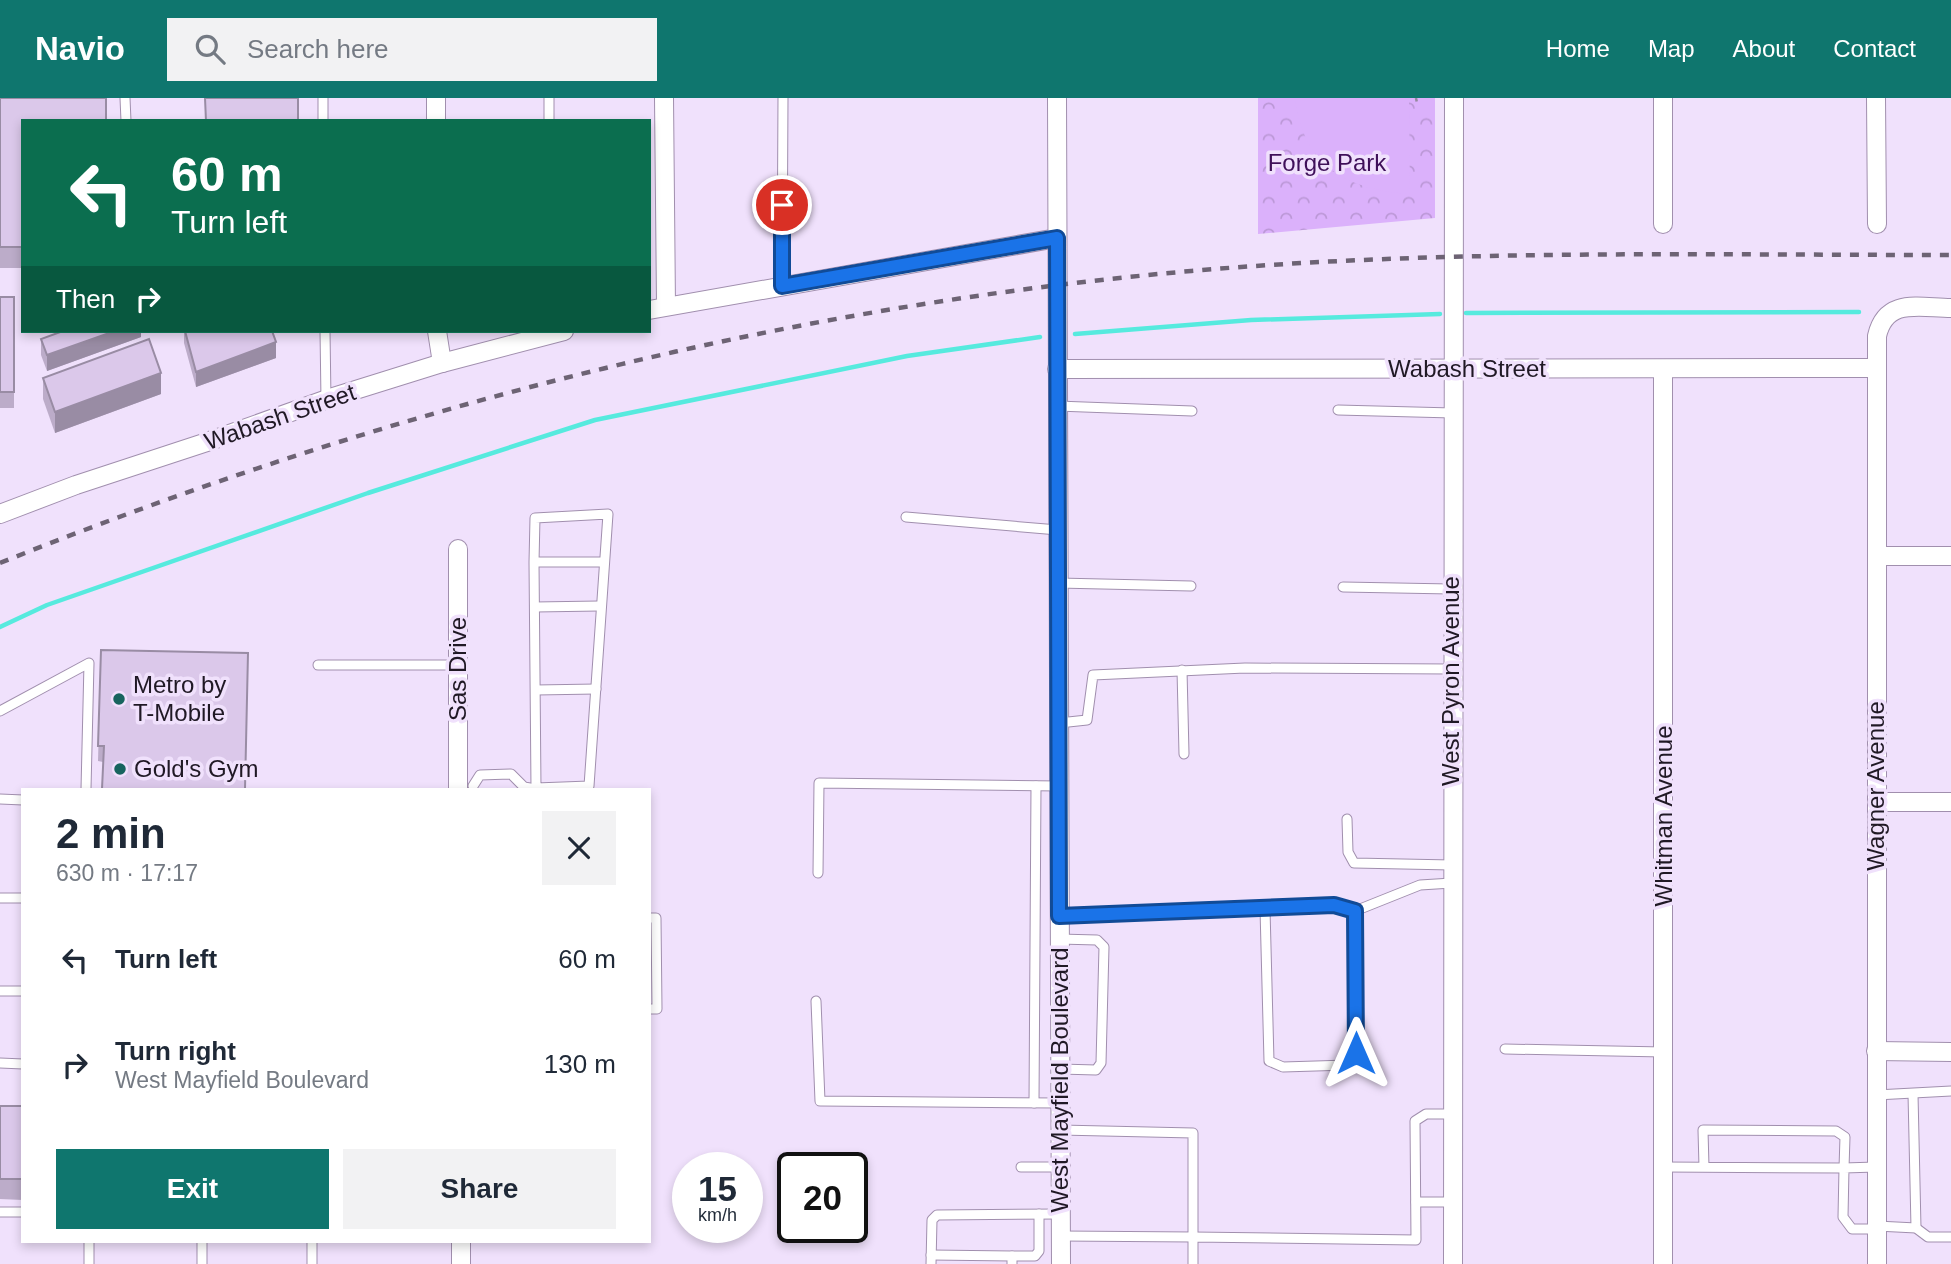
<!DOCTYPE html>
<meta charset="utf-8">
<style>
:root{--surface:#fff;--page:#f2f2f3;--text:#1f2937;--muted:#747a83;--accent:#0f766e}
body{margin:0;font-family:Helvetica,sans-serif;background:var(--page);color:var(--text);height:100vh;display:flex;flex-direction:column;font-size:26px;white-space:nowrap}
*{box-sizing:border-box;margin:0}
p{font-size:23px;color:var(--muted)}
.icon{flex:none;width:38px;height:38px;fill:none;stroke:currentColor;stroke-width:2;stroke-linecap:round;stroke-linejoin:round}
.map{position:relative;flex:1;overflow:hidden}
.details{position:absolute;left:21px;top:690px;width:630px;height:455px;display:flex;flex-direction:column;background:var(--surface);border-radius:0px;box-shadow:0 4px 10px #0003}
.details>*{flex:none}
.banner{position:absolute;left:21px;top:21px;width:630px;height:214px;border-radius:0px;box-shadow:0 4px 10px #0003;background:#0b6e4f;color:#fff;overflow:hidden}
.speed{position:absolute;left:672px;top:1054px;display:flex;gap:14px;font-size:35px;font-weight:700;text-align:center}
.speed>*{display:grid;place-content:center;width:91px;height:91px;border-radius:50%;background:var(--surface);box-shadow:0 4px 10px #0003;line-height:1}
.speed small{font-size:18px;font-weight:400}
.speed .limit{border:4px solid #111;border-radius:10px;background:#fff;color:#111}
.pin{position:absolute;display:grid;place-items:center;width:60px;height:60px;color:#fff;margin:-30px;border:4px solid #fff;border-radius:50%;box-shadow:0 2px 7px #0007}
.me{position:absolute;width:77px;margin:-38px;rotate:0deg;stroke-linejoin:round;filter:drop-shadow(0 0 5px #0008)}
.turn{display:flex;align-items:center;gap:24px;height:147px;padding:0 35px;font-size:32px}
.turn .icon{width:91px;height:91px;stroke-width:2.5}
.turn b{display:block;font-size:49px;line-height:60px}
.then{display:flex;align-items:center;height:66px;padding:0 35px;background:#0003;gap:14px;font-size:26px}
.round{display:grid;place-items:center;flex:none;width:74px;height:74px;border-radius:0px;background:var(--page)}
.headline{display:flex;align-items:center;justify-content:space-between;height:119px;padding:0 35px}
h1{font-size:42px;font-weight:800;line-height:52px}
.button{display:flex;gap:14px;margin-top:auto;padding:14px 35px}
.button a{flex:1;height:80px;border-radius:0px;background:var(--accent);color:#fff;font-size:28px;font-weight:800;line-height:80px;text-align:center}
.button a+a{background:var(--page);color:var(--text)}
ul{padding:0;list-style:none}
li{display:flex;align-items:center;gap:21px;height:105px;padding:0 35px}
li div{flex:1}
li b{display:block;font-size:26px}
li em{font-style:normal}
header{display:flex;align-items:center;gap:42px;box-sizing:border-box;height:98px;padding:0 35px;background:var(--accent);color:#fff}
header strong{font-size:33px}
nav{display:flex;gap:38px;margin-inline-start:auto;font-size:24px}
.search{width:490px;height:63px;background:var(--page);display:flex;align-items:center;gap:18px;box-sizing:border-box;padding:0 24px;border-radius:0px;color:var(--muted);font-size:26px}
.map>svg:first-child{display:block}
.park{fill:url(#park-crowns)}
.garden{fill:#dbb1fb}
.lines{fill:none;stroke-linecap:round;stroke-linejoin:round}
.stream{stroke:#56eade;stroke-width:4.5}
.service-casing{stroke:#a18fae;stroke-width:11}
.minor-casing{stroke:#a18fae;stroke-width:20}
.path{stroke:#94899d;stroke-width:2.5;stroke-dasharray:3.5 3.5;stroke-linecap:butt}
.service{stroke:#fff;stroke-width:9}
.minor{stroke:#fff;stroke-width:18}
.rail{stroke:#6d6374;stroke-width:4.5;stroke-dasharray:9 9;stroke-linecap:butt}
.wall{fill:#bcacc9}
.shaded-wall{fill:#998ca4}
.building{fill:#dbc8ea;stroke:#998ca4;stroke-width:2}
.route-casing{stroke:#114b97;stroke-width:18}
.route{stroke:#1a73e8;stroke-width:12}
.poi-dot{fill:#17645e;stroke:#f0e1fc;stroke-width:2.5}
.labels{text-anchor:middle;stroke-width:7;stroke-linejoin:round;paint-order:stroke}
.park-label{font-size:24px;fill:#3f1059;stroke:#f0e1fc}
.street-label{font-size:24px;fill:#201925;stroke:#f0e1fc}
.poi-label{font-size:24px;fill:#201925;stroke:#f0e1fc;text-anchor:start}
</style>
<header>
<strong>Navio</strong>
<div class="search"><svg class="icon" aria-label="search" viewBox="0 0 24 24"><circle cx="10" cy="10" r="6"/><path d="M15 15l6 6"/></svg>Search here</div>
<nav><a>Home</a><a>Map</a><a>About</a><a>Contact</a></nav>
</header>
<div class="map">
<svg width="1951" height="1166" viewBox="0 0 1951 1166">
<defs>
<pattern id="park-crowns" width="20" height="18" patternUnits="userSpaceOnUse" patternTransform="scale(1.75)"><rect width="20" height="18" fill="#dbb1fb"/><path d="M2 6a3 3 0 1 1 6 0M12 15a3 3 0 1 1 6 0" fill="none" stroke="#bc98d7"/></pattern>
</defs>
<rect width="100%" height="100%" fill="#f0e1fc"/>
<polygon class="park" points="1258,0 1435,0 1435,120 1258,136"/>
<path class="garden" d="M 1295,0 L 1409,0 L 1410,96 C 1347,92 1303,68 1295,0 Z"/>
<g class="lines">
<g class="stream">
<polyline points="1466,215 1859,214"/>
<polyline points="1075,236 1251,222 1440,216"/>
<polyline points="0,529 47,507 368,395 595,322 907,258 1040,239"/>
</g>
<defs>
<g id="service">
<polyline points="125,0 126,23"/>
<polyline points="549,0 549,23"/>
<polyline points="323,23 323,0"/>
<polyline points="782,188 783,0"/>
<polyline points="325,233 326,302"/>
<polyline points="1057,308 1192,313"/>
<polyline points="1338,312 1453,315"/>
<polyline points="906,419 1058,432"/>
<polyline points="534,464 536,690 589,688 608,416 535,420 534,464 602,464"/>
<polyline points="1058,485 1191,488"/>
<polyline points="1343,489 1451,491"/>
<polyline points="535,509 599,508"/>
<polyline points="318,567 458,567"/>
<polyline points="1182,572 1184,656"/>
<polyline points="536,592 596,591"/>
<polyline points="0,613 89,565 86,691"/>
<polyline points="1059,625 1087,622 1093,577 1245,570 1452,571"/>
<polyline points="473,688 480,677 511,676 524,689 536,691"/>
<polyline points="0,701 23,702"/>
<polyline points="1347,721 1348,754 1354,765 1452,767"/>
<polyline points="818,775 819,685 1059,688"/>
<polyline points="0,800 23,800"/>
<polyline points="1355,813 1420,787 1452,785"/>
<polyline points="1059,818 1334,807 1355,813 1356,955 1348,967 1283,969 1269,963 1265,811"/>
<polyline points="649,820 656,820 657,911 649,911"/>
<polyline points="1059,841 1097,842 1104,849 1101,965 1096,972 1060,971"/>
<polyline points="0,893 23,893"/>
<polyline points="816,903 820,1003 1060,1005"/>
<polyline points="1505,951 1664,954"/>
<polyline points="0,965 23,966"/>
<polyline points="1913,996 1916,1130"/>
<polyline points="1876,997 1951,993"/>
<polyline points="1034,1005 1036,688"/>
<polyline points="1060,1032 1193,1035 1193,1139 1061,1138"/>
<polyline points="1021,1069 1060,1069"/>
<polyline points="1664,1069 1844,1070 1845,1039 1836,1033 1703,1032 1704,1069"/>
<polyline points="1876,1069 1844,1070 1843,1119 1852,1131 1877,1131"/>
<polyline points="1416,1104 1452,1104"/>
<polyline points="0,1114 23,1114"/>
<polyline points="1877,1128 1916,1130 1928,1139 1951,1139"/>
<polyline points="89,1143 89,1166"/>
<polyline points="202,1143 202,1166"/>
<polyline points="312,1143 312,1166"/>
<polyline points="931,1157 1012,1158 1012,1166"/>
<polyline points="1012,1158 1035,1158 1039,1153 1039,1116"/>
<polyline points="931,1166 932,1122 937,1117 1061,1116"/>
<polyline points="1193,1166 1193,1139 1416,1142 1415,1023 1426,1016 1452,1016"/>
</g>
<g id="minor">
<polyline points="436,0 436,23"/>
<polyline points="664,0 666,208"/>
<polyline points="1057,0 1061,1166"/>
<polyline points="1663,0 1663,126"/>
<polyline points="1876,0 1877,126"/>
<polyline points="649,212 1057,140"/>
<polyline points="437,233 442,265"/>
<polyline points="1057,271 1876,270"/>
<polyline points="1663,271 1663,1166"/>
<polyline points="0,416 76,387 207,344 333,299 442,265 564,233"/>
<polyline points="458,451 458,691"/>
<polyline points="1877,458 1951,458"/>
<polyline points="1877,704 1951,704"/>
<polyline points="1876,953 1951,954"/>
<polyline points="461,1143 461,1166"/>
<polyline points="1453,1166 1454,0"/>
<path d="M 1877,1166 L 1877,238 C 1886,199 1920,210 1951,210"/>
</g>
</defs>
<use href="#service" class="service-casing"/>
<use href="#minor" class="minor-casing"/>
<polyline class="path" points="1416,0 1417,5"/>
<use href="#service" class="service"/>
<use href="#minor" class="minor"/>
<path class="rail" d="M 0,465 C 381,312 781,209 1191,173 C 1443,151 1698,157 1951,157"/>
</g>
<g class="wall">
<polygon points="0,0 23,23 23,170 0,170"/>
<rect x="0" y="199" width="14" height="111"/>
<polygon points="141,233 141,239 47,273 41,257 41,241"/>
<polygon points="184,233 272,233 276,260 196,289 184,245"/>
<polygon points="43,280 161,296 55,335 43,301"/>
<polygon points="101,552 248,555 103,664 98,663"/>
<polygon points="0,1008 23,1008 23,1102 0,1101"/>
</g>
<g class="shaded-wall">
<polygon points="115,233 141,233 141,239 47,273 47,257"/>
<polygon points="276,244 276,260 196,289 196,274"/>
<polygon points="161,275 161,296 55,335 55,314"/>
</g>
<g class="building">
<polygon points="0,0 106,0 106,23 23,23 23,149 0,149"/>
<polygon points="205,0 298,0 298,23 206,23"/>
<rect x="0" y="199" width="14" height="95"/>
<polygon points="63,233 115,233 47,257 41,241"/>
<polygon points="185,233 272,233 276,244 196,274"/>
<polygon points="149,241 161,275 55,314 43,280"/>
<polygon points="101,552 248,555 245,691 102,691 104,648 98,648"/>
<rect x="0" y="1008" width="23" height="73"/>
</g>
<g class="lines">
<defs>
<polyline id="route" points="782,107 782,188 1057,140 1059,818 1334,807 1355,813 1356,955"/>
</defs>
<use href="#route" class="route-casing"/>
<use href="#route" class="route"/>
</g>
<g class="poi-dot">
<circle cx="119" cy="601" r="7"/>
<circle cx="120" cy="671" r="7"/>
</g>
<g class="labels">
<g class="park-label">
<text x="1327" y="73">Forge Park</text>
</g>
<g class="street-label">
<text x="1467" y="279">Wabash Street</text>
<text transform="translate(280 319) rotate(-19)" y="8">Wabash Street</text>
<text transform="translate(458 571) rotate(-90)" y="8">Sas Drive</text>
<text transform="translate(1451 583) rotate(-90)" y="8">West Pyron Avenue</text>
<text transform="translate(1876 688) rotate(-90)" y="8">Wagner Avenue</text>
<text transform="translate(1664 718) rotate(-90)" y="8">Whitman Avenue</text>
<text transform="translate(1060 982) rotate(-90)" y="8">West Mayfield Boulevard</text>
</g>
<g class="poi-label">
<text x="133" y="595">Metro by<tspan x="133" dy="28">T-Mobile</tspan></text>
<text x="134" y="679">Gold's Gym</text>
</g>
</g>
</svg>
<div class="speed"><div>15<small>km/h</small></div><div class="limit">20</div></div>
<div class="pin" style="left:782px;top:107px;background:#d93025"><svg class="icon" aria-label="arrive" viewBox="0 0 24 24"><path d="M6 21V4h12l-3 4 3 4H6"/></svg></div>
<svg class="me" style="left:1356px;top:955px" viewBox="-20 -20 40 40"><path d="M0-17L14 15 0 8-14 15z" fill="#1a73e8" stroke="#fff" stroke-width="4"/></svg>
<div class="banner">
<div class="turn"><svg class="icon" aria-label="left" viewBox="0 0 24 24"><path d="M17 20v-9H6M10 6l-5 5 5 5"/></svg><div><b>60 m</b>Turn left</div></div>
<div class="then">Then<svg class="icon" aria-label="right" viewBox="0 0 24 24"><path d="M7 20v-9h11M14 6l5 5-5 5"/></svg></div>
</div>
<section class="details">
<div class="headline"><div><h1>2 min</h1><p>630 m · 17:17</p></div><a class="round"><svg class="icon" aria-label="close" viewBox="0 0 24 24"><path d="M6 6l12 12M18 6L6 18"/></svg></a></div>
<ul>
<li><svg class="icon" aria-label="left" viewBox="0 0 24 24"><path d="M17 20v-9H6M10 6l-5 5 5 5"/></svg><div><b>Turn left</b></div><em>60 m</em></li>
<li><svg class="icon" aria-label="right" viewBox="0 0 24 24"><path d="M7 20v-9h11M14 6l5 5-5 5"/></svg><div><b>Turn right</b><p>West Mayfield Boulevard</p></div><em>130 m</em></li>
</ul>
<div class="button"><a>Exit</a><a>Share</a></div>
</section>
</div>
